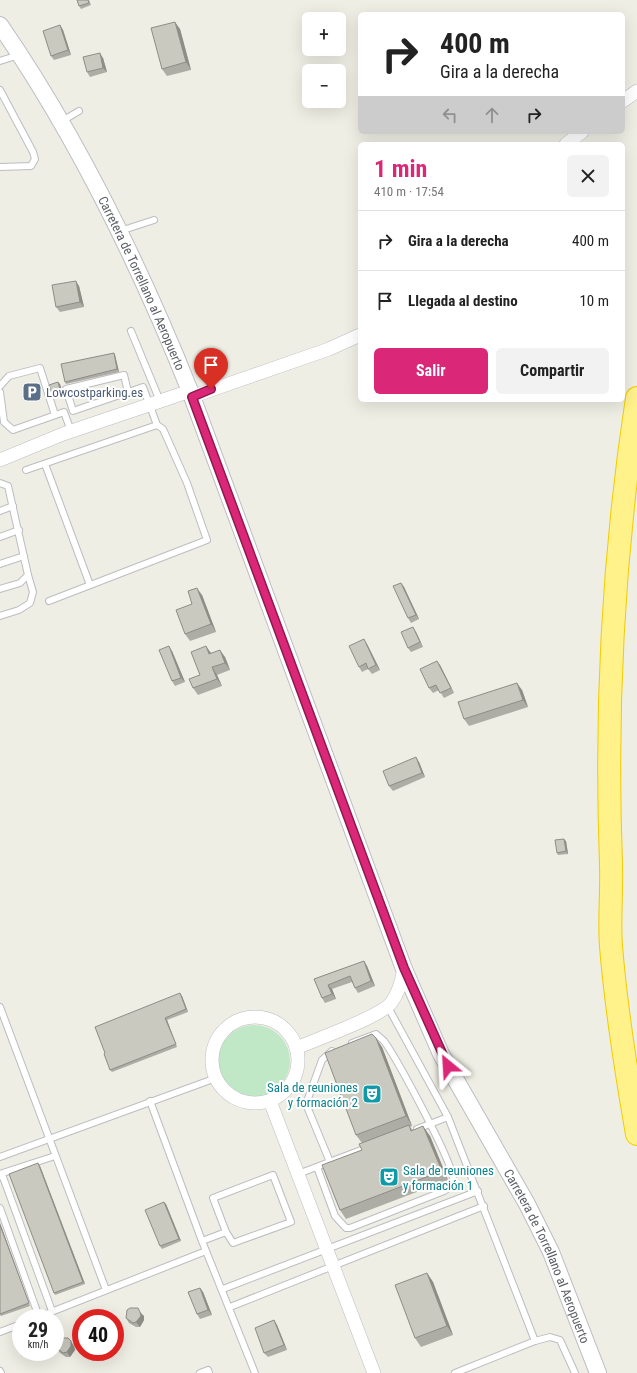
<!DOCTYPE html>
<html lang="es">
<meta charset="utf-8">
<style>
:root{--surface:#fff;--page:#f2f2f2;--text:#222;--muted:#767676;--line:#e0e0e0;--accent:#db2777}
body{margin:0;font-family:"Roboto Condensed",sans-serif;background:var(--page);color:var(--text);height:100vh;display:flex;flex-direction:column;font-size:15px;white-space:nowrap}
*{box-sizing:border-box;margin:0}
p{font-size:13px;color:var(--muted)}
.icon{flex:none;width:22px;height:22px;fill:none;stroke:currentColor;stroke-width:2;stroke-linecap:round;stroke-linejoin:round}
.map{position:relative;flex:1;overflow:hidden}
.panel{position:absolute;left:358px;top:142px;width:267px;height:260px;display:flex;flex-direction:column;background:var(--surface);border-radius:6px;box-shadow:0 4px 16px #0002}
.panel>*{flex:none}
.hud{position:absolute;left:358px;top:12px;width:267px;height:122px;border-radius:6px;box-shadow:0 4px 16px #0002;background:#fff;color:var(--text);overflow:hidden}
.tools{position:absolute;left:302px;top:12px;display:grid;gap:8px}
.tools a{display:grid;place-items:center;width:44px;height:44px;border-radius:6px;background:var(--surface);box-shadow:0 4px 16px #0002;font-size:20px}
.speed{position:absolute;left:12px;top:1309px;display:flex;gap:8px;font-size:20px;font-weight:700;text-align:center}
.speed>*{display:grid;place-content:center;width:52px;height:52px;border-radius:50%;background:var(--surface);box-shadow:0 4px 16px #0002;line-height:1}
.speed small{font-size:10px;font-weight:400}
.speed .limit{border:6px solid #d22;background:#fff;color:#111}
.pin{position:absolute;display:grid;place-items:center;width:34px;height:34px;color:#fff;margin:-41px -17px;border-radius:50% 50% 50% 0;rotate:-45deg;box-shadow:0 0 4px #0007}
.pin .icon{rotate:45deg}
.me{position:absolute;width:44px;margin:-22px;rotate:333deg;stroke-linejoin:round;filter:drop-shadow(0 0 3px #0008)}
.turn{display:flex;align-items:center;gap:14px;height:84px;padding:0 16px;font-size:18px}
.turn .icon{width:52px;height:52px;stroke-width:2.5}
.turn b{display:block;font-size:28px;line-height:34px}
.lanes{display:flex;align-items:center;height:38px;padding:0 16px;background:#0003;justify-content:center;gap:20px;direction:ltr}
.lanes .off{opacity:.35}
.round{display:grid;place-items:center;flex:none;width:42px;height:42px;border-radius:6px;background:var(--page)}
.head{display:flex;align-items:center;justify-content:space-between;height:68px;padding:0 16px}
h1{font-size:24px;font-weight:700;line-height:30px;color:var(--accent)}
.action{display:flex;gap:8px;margin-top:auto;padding:8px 16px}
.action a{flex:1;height:46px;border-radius:6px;background:var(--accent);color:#fff;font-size:16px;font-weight:700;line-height:46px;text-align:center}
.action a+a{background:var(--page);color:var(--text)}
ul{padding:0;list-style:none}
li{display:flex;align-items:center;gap:12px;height:60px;padding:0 16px;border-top:1px solid var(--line)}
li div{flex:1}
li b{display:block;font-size:15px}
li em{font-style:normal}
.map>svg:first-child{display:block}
.green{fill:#c0e8c6}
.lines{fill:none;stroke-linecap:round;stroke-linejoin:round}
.service-casing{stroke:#bcbdc3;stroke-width:8}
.minor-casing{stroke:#bcbdc3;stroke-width:14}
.tertiary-casing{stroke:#bcbdc3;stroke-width:18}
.motorway-casing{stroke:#f3cb00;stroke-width:24}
.service{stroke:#fff;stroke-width:6}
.minor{stroke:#fff;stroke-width:13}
.tertiary{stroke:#fff;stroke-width:16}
.motorway{stroke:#fff28b;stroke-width:22}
.wall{fill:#aeada5}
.shaded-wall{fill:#8d8d86}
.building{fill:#cac9c0;stroke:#8d8d86}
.route-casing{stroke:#8e194d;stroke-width:10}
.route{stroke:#db2777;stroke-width:7}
.labels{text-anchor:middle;stroke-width:4;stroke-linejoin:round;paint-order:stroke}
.street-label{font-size:13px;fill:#5c5f65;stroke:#fff}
.service-label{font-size:13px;fill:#4e5e75;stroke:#fff;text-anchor:start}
.culture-label{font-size:13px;fill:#0d838f;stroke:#fff;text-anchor:end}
</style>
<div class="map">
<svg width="637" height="1373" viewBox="0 0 637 1373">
<rect width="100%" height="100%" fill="#efeee4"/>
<circle class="green" cx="254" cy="1061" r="36"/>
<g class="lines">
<defs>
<g id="service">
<polyline points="0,61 19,55"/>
<polyline points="0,90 33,152 35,159 31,166 0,167"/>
<polyline points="62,121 79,111"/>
<polyline points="120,231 154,220"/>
<polyline points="131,331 160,401"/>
<polyline points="210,372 211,389"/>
<polyline points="0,386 9,376 40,368 55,415"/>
<polyline points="0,392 4,422 13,430 64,412 71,431"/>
<polyline points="45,464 90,585"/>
<polyline points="26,470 157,425 143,387 73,411 66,389 124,375 128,392"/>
<polyline points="0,483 8,486 28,575 20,583 0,589"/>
<polyline points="0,511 13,506"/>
<polyline points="0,537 19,530"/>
<polyline points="0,564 24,556"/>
<polyline points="49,601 207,540 187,483 163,429 157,425"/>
<polyline points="0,616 19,610 30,603 33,592 28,575"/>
<polyline points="0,1007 106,1290"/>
<polyline points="388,1007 448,1117 535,1341 455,1373"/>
<polyline points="150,1101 202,1241 255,1373"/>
<polyline points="417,1129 448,1117"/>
<polyline points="0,1157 216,1078"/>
<polyline points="330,1162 306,1104 322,1060 332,1051"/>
<path d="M 317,1167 L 335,1216 L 346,1228 L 350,1228 L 444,1191 C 448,1189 453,1185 453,1179 C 453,1162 397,1059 384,1041 L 376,1034 L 352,1043"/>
<polyline points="0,1174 55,1156"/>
<polyline points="298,1174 369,1147"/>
<polyline points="0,1176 3,1177 52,1311"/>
<polyline points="0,1208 39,1317"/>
<polyline points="202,1241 226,1232 233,1243 291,1222 273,1175 213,1198 226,1232"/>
<polyline points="223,1289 478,1191"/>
<polyline points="230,1307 484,1206"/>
<polyline points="36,1318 206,1251"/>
<polyline points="0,1332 21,1324"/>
<polyline points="535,1341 550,1337 560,1340 575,1373"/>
<polyline points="0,1371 1,1373"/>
<polyline points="200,1373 208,1370 209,1373"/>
</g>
<g id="minor">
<polyline points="623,101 637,91"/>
<polyline points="566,144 582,132"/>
<polyline points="191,397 329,349 360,335"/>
<polyline points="0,460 63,434 190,391"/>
<circle cx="255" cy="1060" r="43"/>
<path d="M 296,1048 C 315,1040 380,1017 391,1003 C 398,994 402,980 404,969"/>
<polyline points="270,1101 374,1373"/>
</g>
<g id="tertiary">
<path id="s1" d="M 0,25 C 78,138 139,264 190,391 L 404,969 L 441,1054 L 527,1204 L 551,1252 L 598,1373"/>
</g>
<path id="motorway" d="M 637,398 C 613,555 605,706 611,864 C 612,891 609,919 611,946 C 616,1009 626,1071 637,1134"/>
</defs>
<use href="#service" class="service-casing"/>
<use href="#minor" class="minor-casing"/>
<use href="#tertiary" class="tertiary-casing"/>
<use href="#motorway" class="motorway-casing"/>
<use href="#service" class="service"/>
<use href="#minor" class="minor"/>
<use href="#tertiary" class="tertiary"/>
<use href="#motorway" class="motorway"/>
</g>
<g class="wall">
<polygon points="77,0 89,0 91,5 81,9 79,6"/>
<polygon points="60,25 63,30 71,55 54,60 51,56"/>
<polygon points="180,29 191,70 167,76 162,69"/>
<polygon points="103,58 107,72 90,77 87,72"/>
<polygon points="79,286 84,307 60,312 56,307"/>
<polygon points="114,353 115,355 119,372 66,384 65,382"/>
<polygon points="60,384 63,395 54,398 53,396"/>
<polygon points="401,583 404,587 419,619 411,623 408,618"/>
<polygon points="202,595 216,632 190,641 185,634 192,604"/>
<polygon points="416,632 423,647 411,652 408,648"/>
<polygon points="367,644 380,670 372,674 368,669 362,672 359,667"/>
<polygon points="172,651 185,682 175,686 172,681"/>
<polygon points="211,653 225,657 230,670 217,675 222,686 198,695 193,688"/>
<polygon points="440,665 454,693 444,698 439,690 433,693 429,688"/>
<polygon points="522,690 528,707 469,726 464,719"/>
<polygon points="419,762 425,777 393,791 389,786"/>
<polygon points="566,841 568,854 558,855 557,853"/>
<polygon points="364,961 367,966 375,986 358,993 355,988 352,982 332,989 336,999 325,1003 322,998 314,979"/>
<polygon points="182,996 188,1012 167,1020 177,1047 112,1072 110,1070 105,1053"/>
<polygon points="382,1047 412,1126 410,1127 413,1130 430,1136 448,1180 346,1219 340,1210 362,1150 362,1143 356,1135"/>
<polygon points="40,1166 85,1284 55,1295 54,1293"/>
<polygon points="166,1204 181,1241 162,1249 160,1246"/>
<polygon points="0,1223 30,1306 1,1316 0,1315"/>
<polygon points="427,1273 433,1282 453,1335 421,1347 415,1338"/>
<polygon points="200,1288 203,1292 212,1315 200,1319 197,1314"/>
<polygon points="144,1316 144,1320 140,1327 136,1327 129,1323 126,1318"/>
<polygon points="274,1320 277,1325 287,1350 268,1357 264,1353"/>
<polygon points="74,1346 75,1350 70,1357 66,1357 60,1353 57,1348"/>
</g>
<g class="shaded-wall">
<polygon points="175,22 180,29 191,70 186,62"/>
<polygon points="60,25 63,30 71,55 68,50"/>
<polygon points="100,53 103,58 107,72 103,68"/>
<polygon points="76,281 79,286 84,307 80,302"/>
<polygon points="114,353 115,355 119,372 117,369"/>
<polygon points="58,382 60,384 63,395 61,393"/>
<polygon points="401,583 404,587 419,619 416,615"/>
<polygon points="197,588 202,595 216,632 211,624"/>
<polygon points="413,627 416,632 423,647 420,642"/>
<polygon points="364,639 367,644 380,670 376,665"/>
<polygon points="169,646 172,651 185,682 181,678"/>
<polygon points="206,646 211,653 209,654"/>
<polygon points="220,650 225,657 230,670 225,663"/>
<polygon points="437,661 440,665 454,693 451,688"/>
<polygon points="212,667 217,675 222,686 217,679"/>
<polygon points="517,683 522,690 528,707 523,700"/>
<polygon points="416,757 419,762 425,777 422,773"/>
<polygon points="564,839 566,841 568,854 566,851"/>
<polygon points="364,961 367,966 375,986 371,981"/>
<polygon points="328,985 332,989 336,999 332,994"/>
<polygon points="180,993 182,996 188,1012 186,1009"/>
<polygon points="165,1018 167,1020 177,1047 176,1044"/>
<polygon points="376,1038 382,1047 412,1126 406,1116"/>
<polygon points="423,1126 430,1136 448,1180 442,1171"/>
<polygon points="38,1163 40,1166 85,1284 83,1282"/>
<polygon points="164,1202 166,1204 181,1241 179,1239"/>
<polygon points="0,1223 30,1306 29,1303 0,1225"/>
<polygon points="427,1273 433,1282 453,1335 447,1326"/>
<polygon points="200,1288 203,1292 212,1315 208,1310"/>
<polygon points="140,1312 144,1316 144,1320 140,1327 136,1322"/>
<polygon points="274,1320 277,1325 287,1350 284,1345"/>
<polygon points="71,1341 74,1346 75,1350 70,1357 67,1352"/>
</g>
<g class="building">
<polygon points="77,0 88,0 89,3 79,6"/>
<polygon points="175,22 186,62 162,69 151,28"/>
<polygon points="60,25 68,50 51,56 43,31"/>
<polygon points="100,53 103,68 87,72 83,57"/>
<polygon points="76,281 80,302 56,307 52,285"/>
<polygon points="114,353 117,369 65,382 61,364"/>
<polygon points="58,382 61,393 53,396 49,385"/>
<polygon points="401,583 416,615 408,618 393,586"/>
<polygon points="197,588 211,624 185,634 176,610 192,604 188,591"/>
<polygon points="413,627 420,642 408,648 401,632"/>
<polygon points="364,639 376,665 368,669 366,663 359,667 349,646"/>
<polygon points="169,646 181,678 172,681 159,650"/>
<polygon points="206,646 209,654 220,650 225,663 212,667 217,679 193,688 189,679 200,675 191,652"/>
<polygon points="437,661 451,688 440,693 436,685 429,688 420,669"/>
<polygon points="517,683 523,700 464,719 458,702"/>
<polygon points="416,757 422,773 389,786 383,771"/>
<polygon points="564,839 566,851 557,853 555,840"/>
<polygon points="364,961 371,981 355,988 350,976 328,985 332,994 322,998 314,979"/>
<polygon points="180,993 186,1009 165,1018 176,1044 110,1070 104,1054 105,1053 95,1027"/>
<polygon points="372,1034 376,1038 406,1116 356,1135 325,1053"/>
<polygon points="409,1125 411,1131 423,1126 442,1171 340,1210 322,1165 362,1150 359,1144"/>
<polygon points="38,1163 83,1282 54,1293 9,1174"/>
<polygon points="164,1202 179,1239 160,1246 145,1210"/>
<polygon points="0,1225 29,1303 0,1314"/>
<polygon points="427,1273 447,1326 415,1338 395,1285"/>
<polygon points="200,1288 208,1310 197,1314 188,1292"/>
<polygon points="130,1308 138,1308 140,1312 141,1316 136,1322 133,1323 126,1318 127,1310"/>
<polygon points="274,1320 284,1345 264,1353 255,1328"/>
<polygon points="21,1334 21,1344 20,1343"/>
<polygon points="60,1338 68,1338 71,1341 71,1346 67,1352 63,1353 57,1348 57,1340"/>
</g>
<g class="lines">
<defs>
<polyline id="route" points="211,389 192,397 404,968 448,1066"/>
</defs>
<use href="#route" class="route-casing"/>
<use href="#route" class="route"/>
</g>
<defs>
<symbol id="parking-square" viewBox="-11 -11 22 22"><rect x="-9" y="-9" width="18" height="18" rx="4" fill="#5c6f8a" stroke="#fff"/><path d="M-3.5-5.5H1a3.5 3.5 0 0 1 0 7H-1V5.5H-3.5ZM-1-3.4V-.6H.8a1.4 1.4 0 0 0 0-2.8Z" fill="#fff"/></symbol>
<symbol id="theatre-square" viewBox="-11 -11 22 22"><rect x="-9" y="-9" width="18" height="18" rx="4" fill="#0f9aa8" stroke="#fff"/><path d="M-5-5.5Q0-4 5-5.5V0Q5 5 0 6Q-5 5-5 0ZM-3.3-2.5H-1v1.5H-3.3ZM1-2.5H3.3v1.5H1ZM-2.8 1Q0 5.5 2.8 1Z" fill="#fff"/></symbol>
</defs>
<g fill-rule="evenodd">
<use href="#parking-square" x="21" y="381" width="22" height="22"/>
<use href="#theatre-square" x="361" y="1083" width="22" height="22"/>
<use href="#theatre-square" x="378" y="1166" width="22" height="22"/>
</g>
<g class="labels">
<g class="street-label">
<text dy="5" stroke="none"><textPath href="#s1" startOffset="295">Carretera de Torrellano al Aeropuerto</textPath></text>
<text dy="5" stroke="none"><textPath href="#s1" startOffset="1351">Carretera de Torrellano al Aeropuerto</textPath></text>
</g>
<g class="service-label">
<text x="46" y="397">Lowcostparking.es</text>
</g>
<g class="culture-label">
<text x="358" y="1092">Sala de reuniones<tspan x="358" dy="15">y formación 2</tspan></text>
<text x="403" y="1175" text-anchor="start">Sala de reuniones<tspan x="403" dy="15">y formación 1</tspan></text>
</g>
</g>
</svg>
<div class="tools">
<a>+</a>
<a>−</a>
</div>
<div class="speed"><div>29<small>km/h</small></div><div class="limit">40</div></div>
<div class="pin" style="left:211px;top:389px;background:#d93025"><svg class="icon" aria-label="arrive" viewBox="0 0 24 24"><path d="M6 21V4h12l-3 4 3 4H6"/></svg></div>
<svg class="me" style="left:448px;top:1066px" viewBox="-20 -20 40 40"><path d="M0-17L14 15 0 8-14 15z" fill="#db2777" stroke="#fff" stroke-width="4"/></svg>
<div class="hud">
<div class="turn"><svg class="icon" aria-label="right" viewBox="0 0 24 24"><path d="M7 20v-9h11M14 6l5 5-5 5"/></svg><div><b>400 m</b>Gira a la derecha</div></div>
<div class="lanes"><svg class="icon off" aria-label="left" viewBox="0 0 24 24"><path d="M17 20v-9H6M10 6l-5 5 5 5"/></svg><svg class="icon off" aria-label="ahead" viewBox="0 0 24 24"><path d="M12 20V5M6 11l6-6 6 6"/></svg><svg class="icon" aria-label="right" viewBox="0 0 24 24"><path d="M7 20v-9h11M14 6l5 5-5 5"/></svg></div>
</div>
<section class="panel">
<div class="head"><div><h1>1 min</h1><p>410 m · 17:54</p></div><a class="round"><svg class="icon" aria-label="close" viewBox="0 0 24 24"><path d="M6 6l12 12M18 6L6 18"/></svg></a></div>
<ul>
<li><svg class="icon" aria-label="right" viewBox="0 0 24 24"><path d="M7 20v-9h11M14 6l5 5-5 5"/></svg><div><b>Gira a la derecha</b></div><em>400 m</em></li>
<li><svg class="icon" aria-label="arrive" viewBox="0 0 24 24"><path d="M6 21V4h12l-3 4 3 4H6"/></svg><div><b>Llegada al destino</b></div><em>10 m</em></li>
</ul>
<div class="action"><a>Salir</a><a>Compartir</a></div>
</section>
</div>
